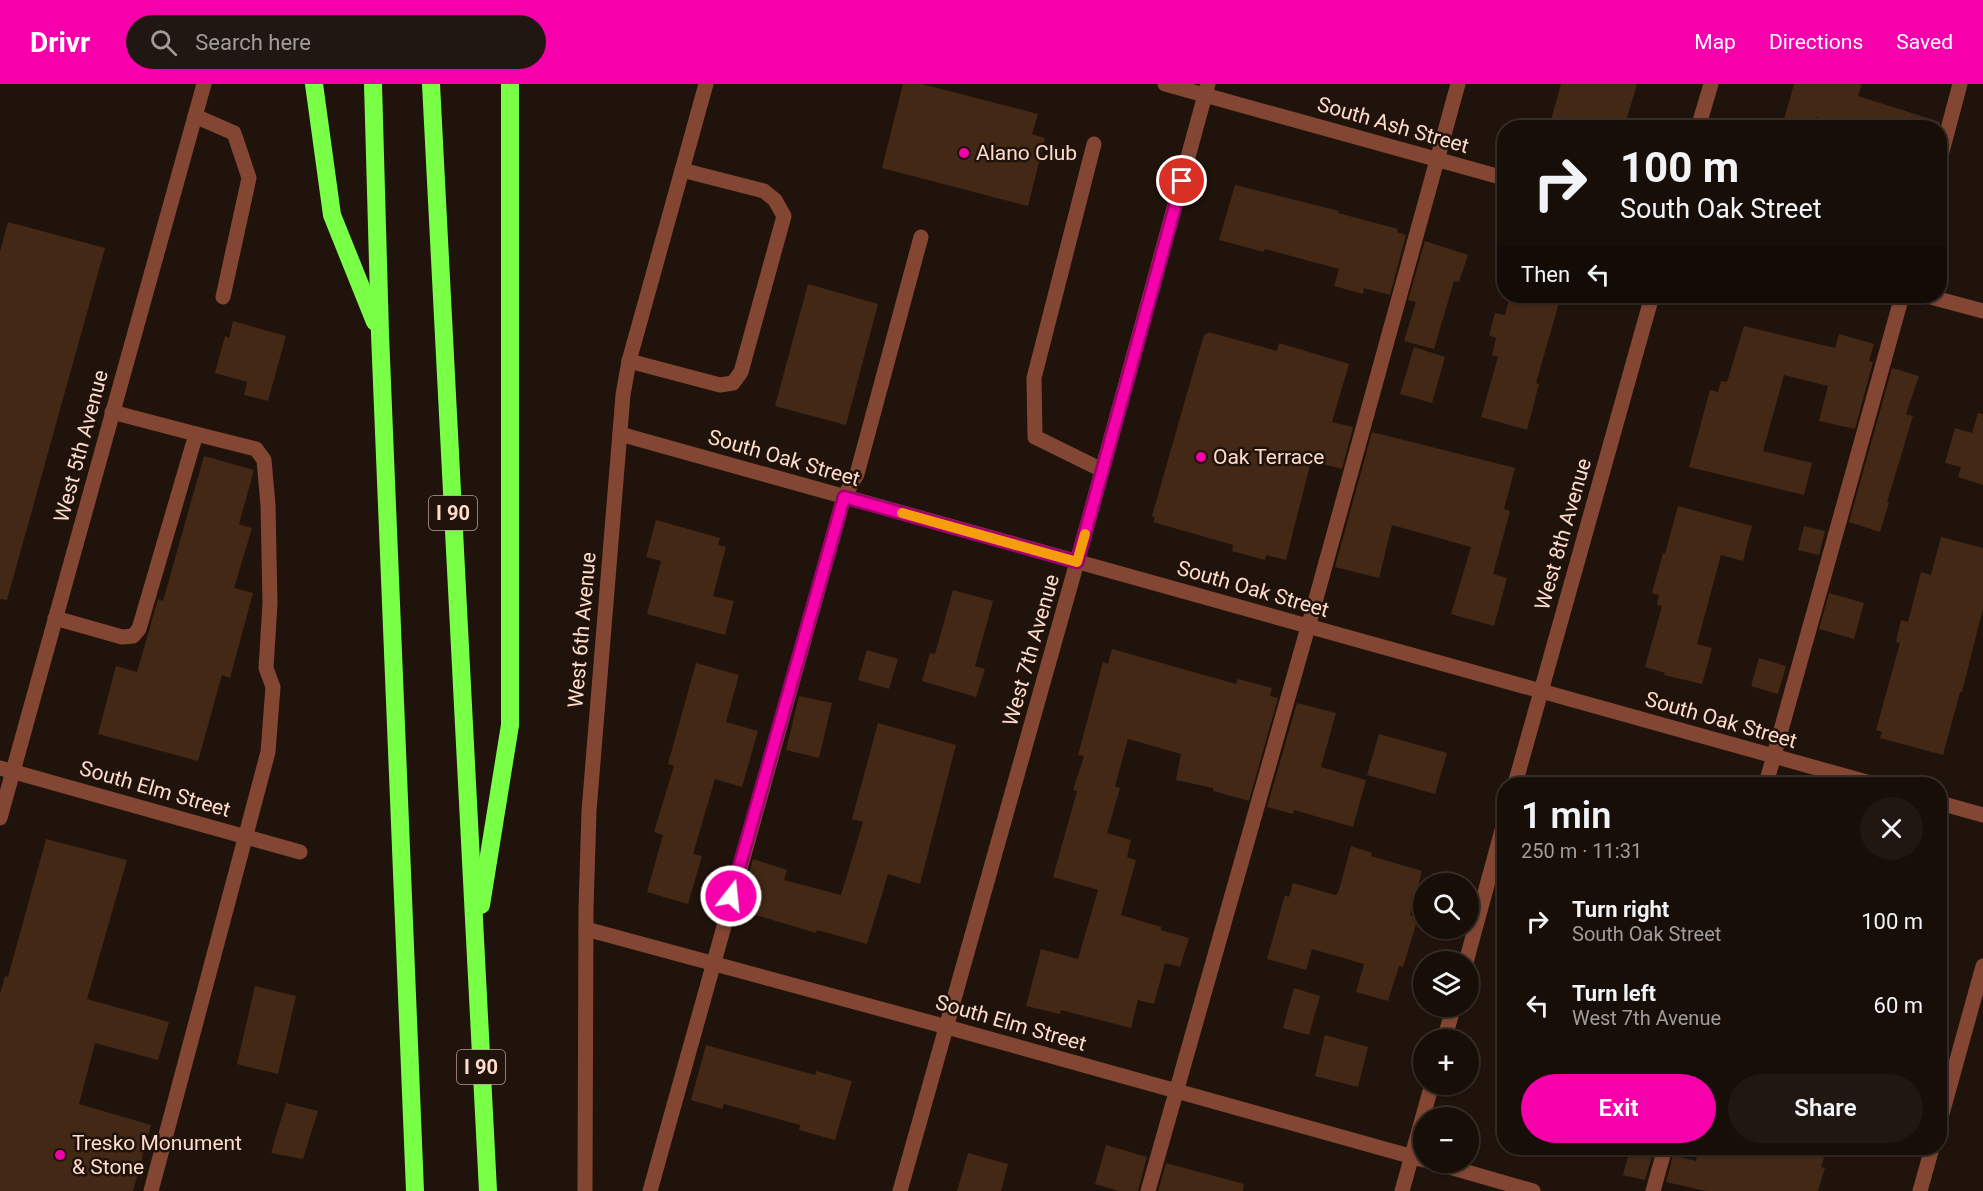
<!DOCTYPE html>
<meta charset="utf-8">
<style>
:root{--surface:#180e08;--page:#211712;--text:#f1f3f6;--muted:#9f9c9c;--line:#362e29;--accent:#f600ab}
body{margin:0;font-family:Roboto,sans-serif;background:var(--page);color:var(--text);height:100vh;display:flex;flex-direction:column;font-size:22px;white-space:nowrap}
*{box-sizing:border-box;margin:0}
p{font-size:20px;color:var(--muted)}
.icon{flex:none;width:33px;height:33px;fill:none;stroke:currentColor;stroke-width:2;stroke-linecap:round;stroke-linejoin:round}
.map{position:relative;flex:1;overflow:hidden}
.panel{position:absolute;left:1497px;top:693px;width:450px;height:378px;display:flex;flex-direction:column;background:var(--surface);border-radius:24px;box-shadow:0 2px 4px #0004,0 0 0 2px var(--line)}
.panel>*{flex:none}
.banner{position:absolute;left:1497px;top:36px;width:450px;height:183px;border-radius:24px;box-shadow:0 2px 4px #0004,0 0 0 2px var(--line);background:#180e08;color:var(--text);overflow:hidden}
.buttons{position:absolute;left:1413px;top:789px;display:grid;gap:12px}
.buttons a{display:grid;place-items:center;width:66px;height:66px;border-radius:50%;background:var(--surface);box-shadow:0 2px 4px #0004,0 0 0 2px var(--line);font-size:30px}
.pin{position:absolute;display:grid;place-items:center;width:51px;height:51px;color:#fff;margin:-26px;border:3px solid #fff;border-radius:50%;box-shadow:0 2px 6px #0007}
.me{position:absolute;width:66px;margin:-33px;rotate:16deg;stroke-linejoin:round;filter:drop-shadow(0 0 4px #0008)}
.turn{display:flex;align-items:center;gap:21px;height:126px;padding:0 24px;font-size:27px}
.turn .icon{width:78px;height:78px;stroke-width:2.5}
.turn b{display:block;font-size:42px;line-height:51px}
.then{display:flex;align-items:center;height:57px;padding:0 24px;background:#0003;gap:12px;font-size:22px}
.round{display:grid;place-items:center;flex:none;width:63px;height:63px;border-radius:32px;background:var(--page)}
.headline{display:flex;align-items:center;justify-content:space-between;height:102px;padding:0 24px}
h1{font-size:36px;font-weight:600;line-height:45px}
.action{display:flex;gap:12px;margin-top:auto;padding:12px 24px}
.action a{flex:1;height:69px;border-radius:36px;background:var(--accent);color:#fff;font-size:24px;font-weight:600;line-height:69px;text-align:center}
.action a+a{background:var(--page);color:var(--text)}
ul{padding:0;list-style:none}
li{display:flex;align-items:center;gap:18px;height:84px;padding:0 24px}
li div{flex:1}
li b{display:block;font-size:22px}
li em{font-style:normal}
header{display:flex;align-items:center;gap:36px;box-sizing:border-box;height:84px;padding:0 30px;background:var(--accent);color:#fff}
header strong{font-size:28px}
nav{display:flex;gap:33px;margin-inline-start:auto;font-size:21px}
.search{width:420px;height:54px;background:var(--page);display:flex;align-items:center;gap:15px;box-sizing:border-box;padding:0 21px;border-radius:33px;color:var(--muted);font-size:22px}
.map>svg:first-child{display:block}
.building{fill:#432816}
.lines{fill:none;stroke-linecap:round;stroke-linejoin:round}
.minor{stroke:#834633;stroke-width:15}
.highway{stroke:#78ff46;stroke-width:18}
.route-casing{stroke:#a0006f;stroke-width:15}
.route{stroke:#f600ab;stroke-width:10}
.slow{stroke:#f59e0b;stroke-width:10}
.poi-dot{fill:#f600ab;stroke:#20130b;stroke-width:2}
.labels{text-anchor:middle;stroke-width:5;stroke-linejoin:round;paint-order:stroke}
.shield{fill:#20130b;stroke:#bc9f91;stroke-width:1.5}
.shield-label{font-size:20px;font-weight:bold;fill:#ffdbcb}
.street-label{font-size:21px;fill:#ffdbcb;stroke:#20130b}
.poi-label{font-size:21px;fill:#ffdbcb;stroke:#20130b;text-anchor:start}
</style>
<header>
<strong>Drivr</strong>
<div class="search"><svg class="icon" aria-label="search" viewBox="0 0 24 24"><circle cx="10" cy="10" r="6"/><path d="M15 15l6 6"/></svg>Search here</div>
<nav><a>Map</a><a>Directions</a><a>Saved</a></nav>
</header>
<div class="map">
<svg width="1983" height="1107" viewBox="0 0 1983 1107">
<rect width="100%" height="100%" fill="#20130b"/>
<g class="building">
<polygon points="903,0 922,0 1038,30 1032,50 1045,54 1028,122 882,84"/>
<polygon points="1561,0 1637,0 1624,44 1555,44 1557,38 1551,36"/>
<polygon points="1794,0 1862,0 1858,12 1940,38 1938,44 1853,44 1816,33 1813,44 1810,44 1784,36"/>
<polygon points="1235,101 1339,127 1338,129 1398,145 1397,148 1406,151 1390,211 1364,204 1363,210 1334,202 1339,185 1265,165 1264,168 1219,156"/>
<polygon points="8,138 105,164 7,516 0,515 0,168"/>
<polygon points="1425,157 1468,171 1459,198 1454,197 1434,265 1404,257 1416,218 1408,216"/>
<polygon points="808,200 878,220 846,341 775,322"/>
<polygon points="1510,212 1561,212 1536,299 1539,300 1527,346 1481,333 1498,273 1492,271 1496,254 1489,251 1495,229 1505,231"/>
<polygon points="233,237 286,252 268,317 244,311 247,298 215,289 225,252 229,254"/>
<polygon points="1744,242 1835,264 1839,250 1874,260 1869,277 1873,278 1855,345 1819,337 1828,302 1784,291 1763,367 1812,379 1804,411 1689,383 1710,306 1718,308 1721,297 1727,298"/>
<polygon points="1208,248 1277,267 1279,259 1349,280 1332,338 1353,343 1342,385 1311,377 1286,476 1266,471 1265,476 1232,467 1233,461 1153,438 1155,433 1152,432 1192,292 1204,251 1206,251"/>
<polygon points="1414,263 1445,273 1432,319 1400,310"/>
<polygon points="1892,284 1919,292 1906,330 1913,332 1887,418 1889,419 1880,448 1849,438"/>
<polygon points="1978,329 1983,330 1983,401 1958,393 1961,383 1945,379 1955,344 1972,349"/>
<polygon points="1372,348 1515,384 1504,425 1510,427 1493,490 1507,494 1494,542 1451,530 1471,463 1392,441 1379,494 1335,483"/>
<polygon points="204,372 254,386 239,440 252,444 234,504 253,509 230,594 222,591 198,677 98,650 116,582 137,588 158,515 163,517"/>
<polygon points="1678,422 1752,442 1743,477 1721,471 1697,560 1712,564 1702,600 1664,591 1665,589 1645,583 1662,522 1657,521 1659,511 1652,509 1663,469 1665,470"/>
<polygon points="656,436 720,454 718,461 726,463 713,512 734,517 725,551 647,530 661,477 646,473"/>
<polygon points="1804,442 1825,447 1819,471 1798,466"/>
<polygon points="1941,453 1983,464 1983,524 1962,608 1960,608 1943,671 1880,654 1882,648 1876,646 1900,559 1896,558 1901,536 1908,538 1921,488 1931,491"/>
<polygon points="953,506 993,517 975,582 985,585 976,613 922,597 930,569 935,570"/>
<polygon points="1829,509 1864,519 1854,555 1819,545"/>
<polygon points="1112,565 1236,600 1238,595 1272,604 1270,612 1278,614 1249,717 1213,707 1213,704 1176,696 1181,670 1128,655 1115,702 1120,704 1107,749 1131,756 1127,773 1136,776 1121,831 1161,843 1161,846 1189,854 1180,883 1165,879 1154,920 1138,916 1131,944 1061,926 1060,930 1026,922 1041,865 1078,875 1098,806 1053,793 1077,707 1073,706 1084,672 1078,671 1103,578 1108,580"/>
<polygon points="867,566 898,575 889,605 858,596"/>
<polygon points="1759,574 1786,582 1778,610 1751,602"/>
<polygon points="696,579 739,591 726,638 758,647 742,703 715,695 693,770 702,772 688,820 647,808 663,751 654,748 674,682 668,680"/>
<polygon points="799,612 832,619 819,674 786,666"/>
<polygon points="1297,619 1336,629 1321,683 1366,696 1353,743 1294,726 1293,730 1267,723"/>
<polygon points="878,639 956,661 920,800 888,790 867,860 817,846 816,849 739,826 753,775 787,786 784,796 841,811 863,738 852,735"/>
<polygon points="1379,650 1447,669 1435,710 1367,691"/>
<polygon points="46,755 127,776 87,915 169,938 158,976 95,959 79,1020 151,1041 133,1107 0,1107 0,910 5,892 8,893"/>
<polygon points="1351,762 1372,769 1371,772 1422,787 1410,831 1418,834 1403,883 1399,882 1388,917 1356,908 1364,880 1312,865 1306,886 1267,875 1285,811 1289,813 1293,799 1335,811 1338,809"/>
<polygon points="255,902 296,912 278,990 237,980"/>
<polygon points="1294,904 1320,912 1309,951 1283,944"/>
<polygon points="1325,951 1368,963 1358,1003 1315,992"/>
<polygon points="706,961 815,991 816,987 852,997 835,1056 799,1046 800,1041 724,1020 722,1025 691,1016"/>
<polygon points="286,1019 318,1027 303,1075 271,1069"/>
<polygon points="1106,1061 1147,1073 1138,1107 1119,1107 1095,1100"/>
<polygon points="1630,1064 1643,1064 1654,1066 1645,1096 1623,1091"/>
<polygon points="1698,1064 1827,1064 1821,1083 1825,1084 1818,1107 1706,1107 1666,1098 1673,1071 1696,1077"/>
<polygon points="968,1069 1008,1080 1001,1107 957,1107"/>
<polygon points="1166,1079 1244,1100 1243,1107 1158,1107"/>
</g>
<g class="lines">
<g class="minor">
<polyline points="1165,0 1504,94"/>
<polyline points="195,32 234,49 249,94 223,213"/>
<polyline points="1698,44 1711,0"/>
<polyline points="1094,60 1034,294 1035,353 1102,386"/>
<polyline points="1940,75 1960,0"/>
<polyline points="1927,212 1983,227"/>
<polyline points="629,277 720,301 733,299 741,288 784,132 775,116 764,107 682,86"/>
<polyline points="620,350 1874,700"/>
<polyline points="55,534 122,553 133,552 139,545 196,350 112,328"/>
<polyline points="0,684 300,768"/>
<polyline points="1515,700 1652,212"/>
<polyline points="1766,700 1902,212"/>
<polyline points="1940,719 1983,731"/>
<polyline points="0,734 204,0"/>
<polyline points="586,845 947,943 1424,1076"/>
<polyline points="1466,878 1504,739"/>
<polyline points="1444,956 1454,922"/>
<polyline points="1940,1037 1983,882"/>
<polyline points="1432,1078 1533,1107"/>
<polyline points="151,1107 268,668 273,603 266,584 270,519 268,421 264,376 256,365 196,350"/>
<polyline points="585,1107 586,824 589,727 623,311 629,277 706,0"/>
<polyline points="650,1107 844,413 857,390 921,153"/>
<polyline points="900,1107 1077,478 1208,0"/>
<polyline points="1148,1107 1314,522 1458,0"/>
<polyline points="1402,1107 1432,1000"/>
<polyline points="1653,1107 1665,1064"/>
<polyline points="1920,1107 1932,1064"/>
</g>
<g class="highway">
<polyline points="314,0 332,131 375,238"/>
<polyline points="373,0 380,250 415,1107"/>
<polyline points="431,0 488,1107"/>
<polyline points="481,821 510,641 510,0"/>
</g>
</g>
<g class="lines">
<defs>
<polyline id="route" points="731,812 844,413 1077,478 1182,97"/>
</defs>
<use href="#route" class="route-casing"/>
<use href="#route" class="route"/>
<polyline class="slow" points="902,429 1077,478 1085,450"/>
</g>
<g class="poi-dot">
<circle cx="964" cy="69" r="6"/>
<circle cx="1201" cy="373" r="6"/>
<circle cx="60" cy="1071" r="6"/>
</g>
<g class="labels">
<g class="shield">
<rect x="429" y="412" width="48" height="34" rx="4.5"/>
<rect x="457" y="966" width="48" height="34" rx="4.5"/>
</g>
<g class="shield-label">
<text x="453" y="436">I 90</text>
<text x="481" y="990">I 90</text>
</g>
<g class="street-label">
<text transform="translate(1393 41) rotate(16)" y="7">South Ash Street</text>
<text transform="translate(81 362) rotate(-75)" y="7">West 5th Avenue</text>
<text transform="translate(784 374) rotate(16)" y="7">South Oak Street</text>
<text transform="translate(1563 450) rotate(-74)" y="7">West 8th Avenue</text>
<text transform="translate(1253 505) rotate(16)" y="7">South Oak Street</text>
<text transform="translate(582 546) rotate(-85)" y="7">West 6th Avenue</text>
<text transform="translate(1031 566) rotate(-74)" y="7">West 7th Avenue</text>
<text transform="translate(1721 636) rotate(16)" y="7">South Oak Street</text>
<text transform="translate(155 705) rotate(16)" y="7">South Elm Street</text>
<text transform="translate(1011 939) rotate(16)" y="7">South Elm Street</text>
</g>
<g class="poi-label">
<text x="976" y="76">Alano Club</text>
<text x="1213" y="380">Oak Terrace</text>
<text x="72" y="1066">Tresko Monument<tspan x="72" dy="24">&amp; Stone</tspan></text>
</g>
</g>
</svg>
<div class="buttons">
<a><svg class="icon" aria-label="search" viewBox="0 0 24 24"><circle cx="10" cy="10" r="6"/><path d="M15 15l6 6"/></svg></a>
<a><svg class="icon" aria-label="layers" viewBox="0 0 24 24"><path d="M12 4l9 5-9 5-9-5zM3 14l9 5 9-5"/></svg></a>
<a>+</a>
<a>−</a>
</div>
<div class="pin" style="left:1182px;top:97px;background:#d93025"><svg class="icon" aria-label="arrive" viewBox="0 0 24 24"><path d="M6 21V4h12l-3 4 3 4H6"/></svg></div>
<svg class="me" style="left:731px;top:812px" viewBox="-20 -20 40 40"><circle r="17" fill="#f600ab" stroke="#fff" stroke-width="3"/><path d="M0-11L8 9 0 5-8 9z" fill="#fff"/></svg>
<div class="banner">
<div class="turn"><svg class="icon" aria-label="right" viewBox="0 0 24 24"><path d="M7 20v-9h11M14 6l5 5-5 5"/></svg><div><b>100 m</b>South Oak Street</div></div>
<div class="then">Then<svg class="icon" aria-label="left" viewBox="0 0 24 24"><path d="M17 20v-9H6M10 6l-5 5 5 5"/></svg></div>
</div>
<section class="panel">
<div class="headline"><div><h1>1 min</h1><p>250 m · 11:31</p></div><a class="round"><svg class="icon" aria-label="close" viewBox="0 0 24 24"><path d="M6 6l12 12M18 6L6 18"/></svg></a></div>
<ul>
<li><svg class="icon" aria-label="right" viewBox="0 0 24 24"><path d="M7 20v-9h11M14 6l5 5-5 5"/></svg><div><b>Turn right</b><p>South Oak Street</p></div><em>100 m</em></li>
<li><svg class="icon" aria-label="left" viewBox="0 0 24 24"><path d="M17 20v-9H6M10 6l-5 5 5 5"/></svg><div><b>Turn left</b><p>West 7th Avenue</p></div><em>60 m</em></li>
</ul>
<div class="action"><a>Exit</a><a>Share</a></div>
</section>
</div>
